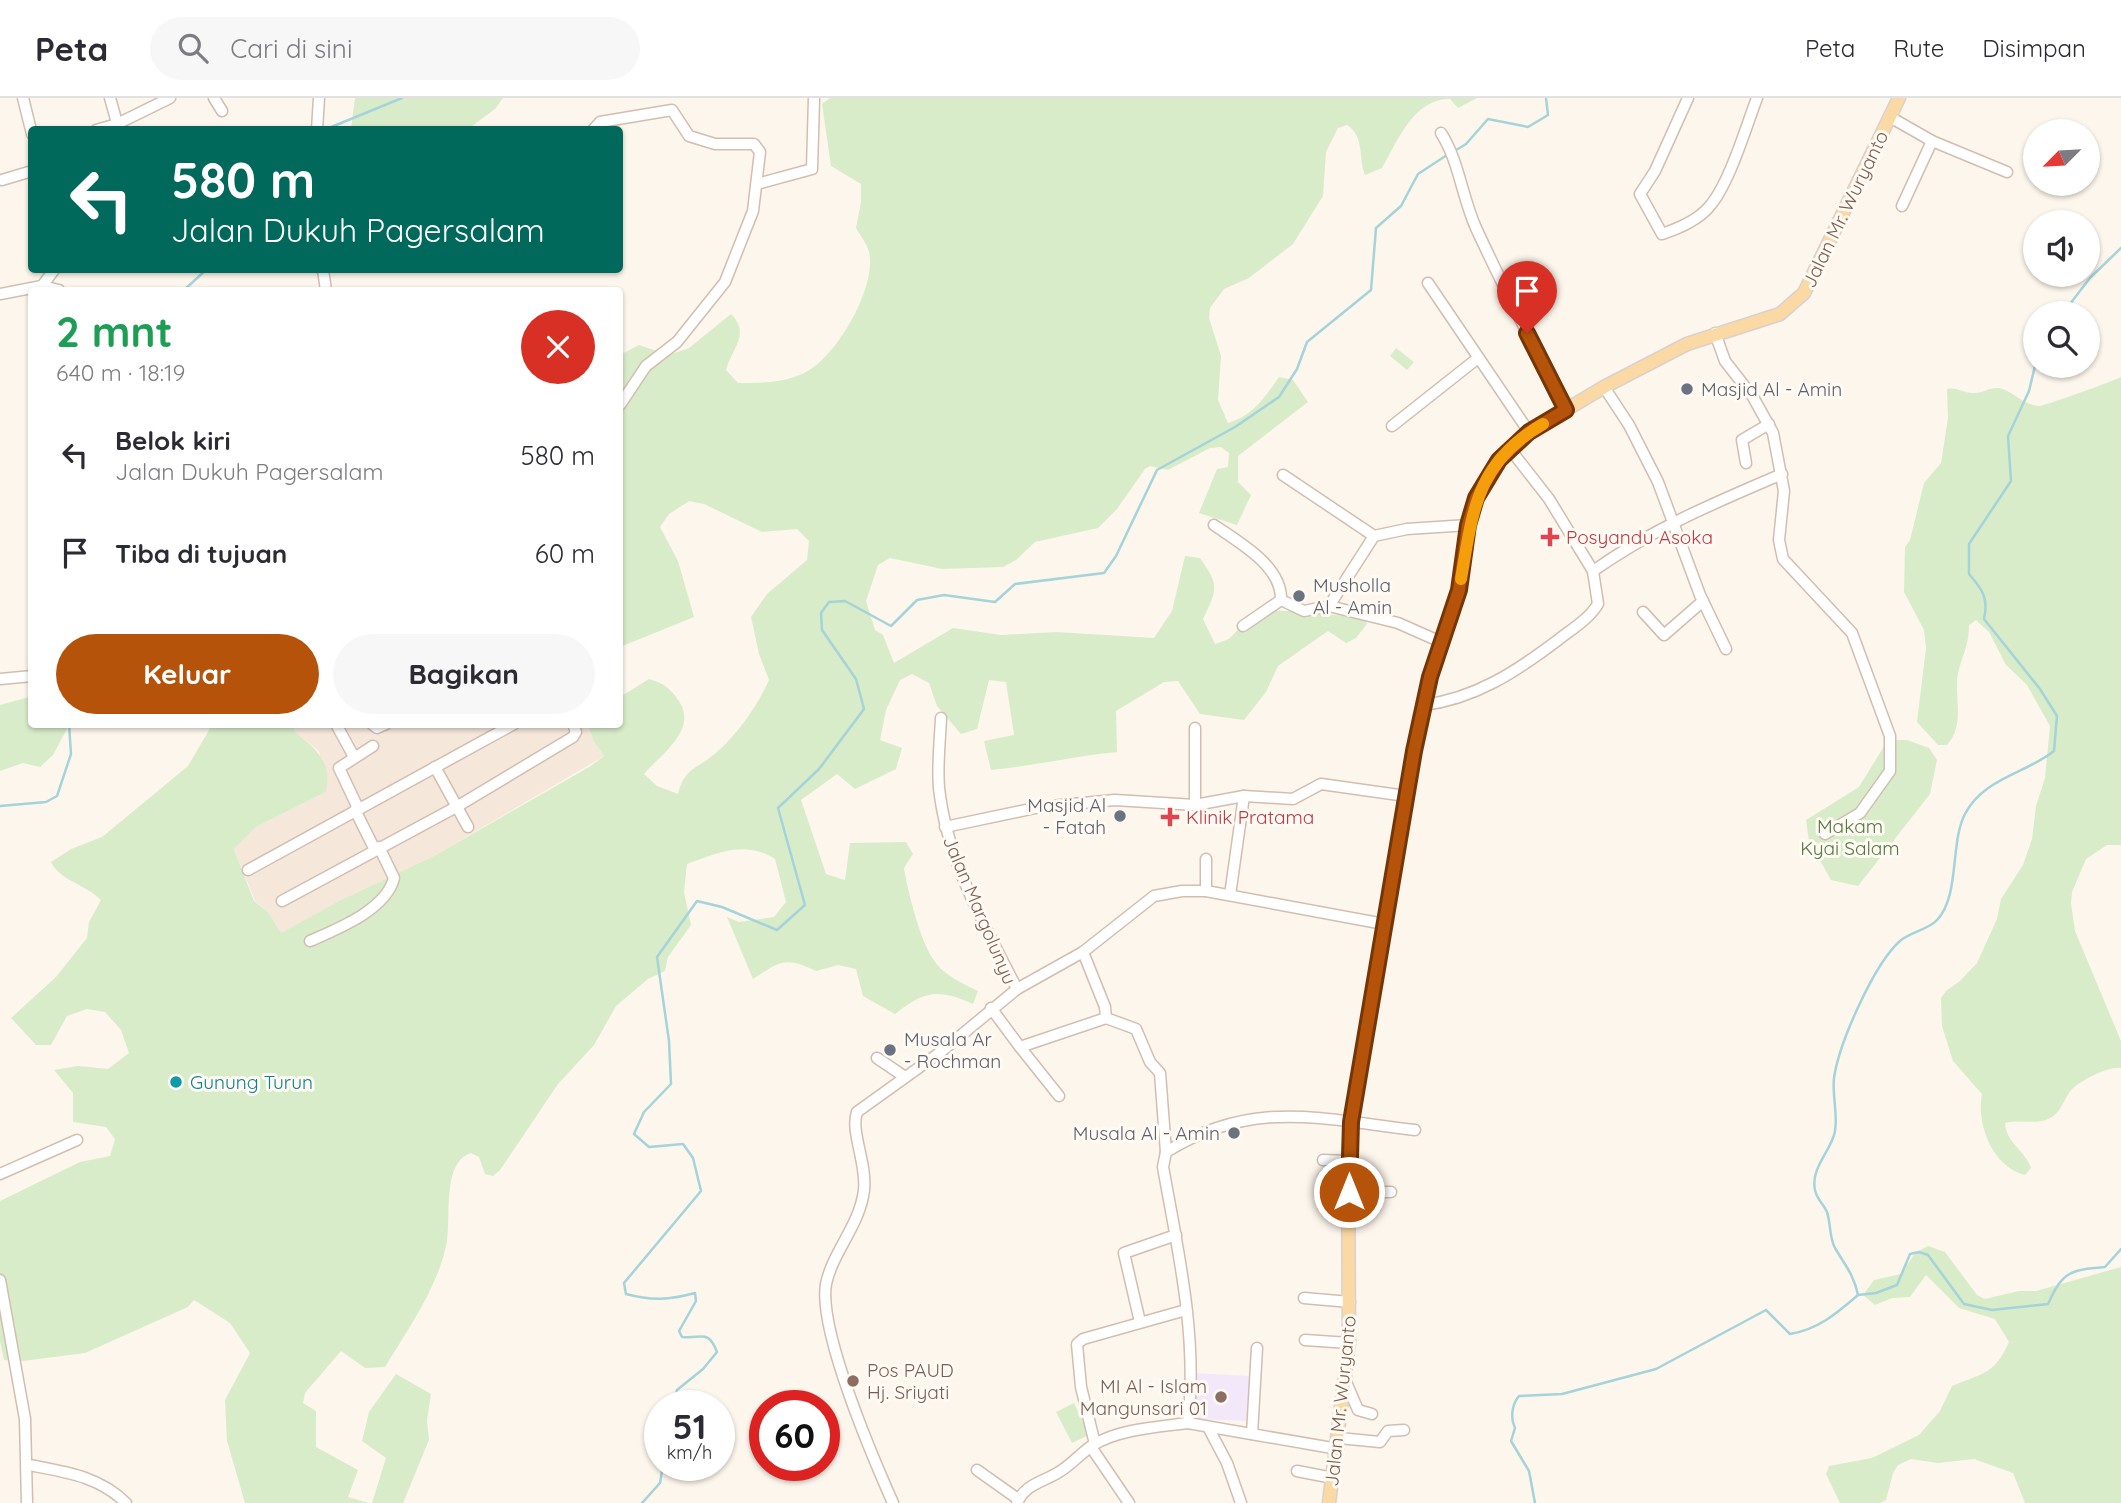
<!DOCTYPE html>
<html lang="id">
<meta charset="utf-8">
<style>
:root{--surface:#fff;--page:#f7f7f7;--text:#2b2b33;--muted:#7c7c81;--line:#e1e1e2;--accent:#b45309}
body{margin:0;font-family:Quicksand,sans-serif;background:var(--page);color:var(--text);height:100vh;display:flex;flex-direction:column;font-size:26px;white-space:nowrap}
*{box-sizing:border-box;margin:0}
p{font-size:23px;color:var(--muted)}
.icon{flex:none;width:38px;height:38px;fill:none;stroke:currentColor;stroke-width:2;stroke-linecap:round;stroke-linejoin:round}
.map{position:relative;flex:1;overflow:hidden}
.side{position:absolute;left:28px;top:189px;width:595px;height:441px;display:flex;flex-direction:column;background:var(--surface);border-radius:7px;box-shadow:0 2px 5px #0004}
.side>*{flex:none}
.guide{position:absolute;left:28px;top:28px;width:595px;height:147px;border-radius:7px;box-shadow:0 2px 5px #0004;background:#00695c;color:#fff;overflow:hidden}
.needle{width:46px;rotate:246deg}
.buttons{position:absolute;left:2023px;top:21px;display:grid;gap:14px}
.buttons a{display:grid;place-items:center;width:77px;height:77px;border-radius:50%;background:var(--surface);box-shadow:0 2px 5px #0004;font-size:35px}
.speed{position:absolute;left:644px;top:1292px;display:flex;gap:14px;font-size:35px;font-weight:700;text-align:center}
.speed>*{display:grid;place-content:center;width:91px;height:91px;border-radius:50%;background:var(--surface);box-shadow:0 2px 5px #0004;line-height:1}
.speed small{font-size:18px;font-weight:400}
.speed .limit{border:10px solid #d22;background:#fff;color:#111}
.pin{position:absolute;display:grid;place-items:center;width:60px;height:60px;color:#fff;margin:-72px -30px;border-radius:50% 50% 50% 0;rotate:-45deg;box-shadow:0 0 7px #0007}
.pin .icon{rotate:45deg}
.me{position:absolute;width:77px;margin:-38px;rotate:0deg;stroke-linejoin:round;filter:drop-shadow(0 0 5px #0008)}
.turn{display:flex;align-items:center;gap:24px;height:147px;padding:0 28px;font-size:32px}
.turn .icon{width:91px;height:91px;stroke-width:2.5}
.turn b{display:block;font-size:49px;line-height:60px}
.round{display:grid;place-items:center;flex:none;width:74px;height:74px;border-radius:37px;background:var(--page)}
.headline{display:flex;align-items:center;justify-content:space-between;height:119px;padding:0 28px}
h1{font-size:42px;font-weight:700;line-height:52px;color:#1e9e55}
.action{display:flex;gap:14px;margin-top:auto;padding:14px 28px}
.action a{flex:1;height:80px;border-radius:42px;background:var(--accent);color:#fff;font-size:28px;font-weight:700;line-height:80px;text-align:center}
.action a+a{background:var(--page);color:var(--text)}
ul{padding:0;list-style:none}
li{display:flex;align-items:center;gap:21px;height:98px;padding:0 28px}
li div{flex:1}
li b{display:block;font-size:26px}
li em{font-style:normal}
header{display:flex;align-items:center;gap:42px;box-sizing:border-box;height:98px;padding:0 35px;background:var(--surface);border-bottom:2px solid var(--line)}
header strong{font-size:33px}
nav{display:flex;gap:38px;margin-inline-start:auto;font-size:24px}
.search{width:490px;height:63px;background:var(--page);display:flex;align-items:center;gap:18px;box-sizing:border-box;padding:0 24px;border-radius:38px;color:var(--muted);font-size:26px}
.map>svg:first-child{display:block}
.residential{fill:#f5e8da}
.education{fill:#f3e8fa}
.green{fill:#d8ecc9}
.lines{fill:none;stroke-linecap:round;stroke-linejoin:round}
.stream{stroke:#a5d3da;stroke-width:2.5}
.minor-casing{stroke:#d1beb0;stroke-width:13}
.major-casing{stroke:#dad1cd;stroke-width:15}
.minor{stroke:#fff;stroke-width:10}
.major{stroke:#fbd9a5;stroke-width:12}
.route-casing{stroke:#753606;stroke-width:18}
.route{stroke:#b45309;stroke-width:12}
.slow{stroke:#f59e0b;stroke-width:12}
.worship-dot{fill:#6b7280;stroke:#fffaf3;stroke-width:2.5}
.health-dot{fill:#e0444e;stroke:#fffaf3;stroke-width:2.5}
.culture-dot{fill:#0f9aa8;stroke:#fffaf3;stroke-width:2.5}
.education-dot{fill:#8d6e63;stroke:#fffaf3;stroke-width:2.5}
.labels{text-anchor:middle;stroke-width:6;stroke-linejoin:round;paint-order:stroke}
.street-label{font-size:19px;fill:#7a5c4d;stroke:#fffaf3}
.worship-label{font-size:19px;fill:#5b616d;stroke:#fffaf3;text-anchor:start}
.health-label{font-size:19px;fill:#be3a42;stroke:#fffaf3;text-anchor:start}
.park-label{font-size:19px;fill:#537a41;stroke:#fffaf3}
.culture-label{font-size:19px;fill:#0d838f;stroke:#fffaf3;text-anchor:start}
.education-label{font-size:19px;fill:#785e54;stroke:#fffaf3;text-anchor:start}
</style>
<header>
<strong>Peta</strong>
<div class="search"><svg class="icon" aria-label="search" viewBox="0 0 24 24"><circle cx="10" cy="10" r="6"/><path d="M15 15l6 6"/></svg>Cari di sini</div>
<nav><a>Peta</a><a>Rute</a><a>Disimpan</a></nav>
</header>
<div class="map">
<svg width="2121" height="1405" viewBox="0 0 2121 1405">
<rect width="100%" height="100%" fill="#fdf6ec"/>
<polygon class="residential" points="562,626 567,631 588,627 593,642 604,658 434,758 341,802 281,836 268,814 255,803 234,751 256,729 326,694 319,653 295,634 294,627"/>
<polygon class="education" points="1195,1275 1250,1278 1248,1323 1193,1321"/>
<g class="green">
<polygon points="355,0 503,0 495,11 468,31 351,31"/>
<path d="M 830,0 L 1477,0 L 1458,10 L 1450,1 C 1414,0 1397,44 1382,70 L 1365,77 C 1358,59 1365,39 1347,27 L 1338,30 L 1326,54 L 1323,98 L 1293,146 L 1249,180 L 1224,191 L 1210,210 L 1209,220 L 1221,258 L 1218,302 L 1228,325 C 1252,319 1266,298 1279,279 L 1293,282 L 1308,304 L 1238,358 L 1238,384 L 1251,397 L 1237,427 L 1199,415 L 1217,371 L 1228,369 L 1229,355 L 1221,349 L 1210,350 L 1168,372 L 1150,368 L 1145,371 L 1117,411 L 1098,430 L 1035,444 L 1016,462 L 1003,469 L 942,471 L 890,460 L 878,467 L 866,503 L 875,532 L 883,537 L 894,565 L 953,530 L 1001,537 L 1057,534 L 1154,540 L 1172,513 L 1185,458 L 1200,460 C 1220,488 1217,491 1203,521 L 1215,546 L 1229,541 L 1255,514 C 1291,510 1329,517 1366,520 L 1367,526 L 1356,540 L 1346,545 L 1328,533 L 1278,568 L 1266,594 L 1244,622 L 1200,616 L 1178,583 L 1164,584 L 1116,613 L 1117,654 C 1074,658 1034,668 991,672 L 984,643 L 1014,637 L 1006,584 L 989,582 L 977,631 L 961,636 L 937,608 L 929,585 L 912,576 L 900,582 L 886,612 L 880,642 L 902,650 L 896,671 L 855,691 L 837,676 L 801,702 L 826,776 L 845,782 L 850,745 L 906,744 L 913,756 L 904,770 C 908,794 920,842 933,861 C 943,877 962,885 978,893 L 973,906 C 938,890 924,893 895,916 L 863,898 L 856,871 L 838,867 L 816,873 C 786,858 780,863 753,881 L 727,819 L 739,824 L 774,819 L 786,804 L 775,761 C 745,742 718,755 687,766 L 684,794 L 691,827 L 668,859 L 665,873 L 648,881 L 616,908 L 594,947 L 558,986 L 500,1072 L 493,1078 L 485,1076 L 479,1059 L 471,1055 C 442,1064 451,1119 447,1143 C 439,1188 408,1231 385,1269 L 365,1270 L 341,1253 L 305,1295 L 303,1305 L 316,1313 L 316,1349 L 358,1372 L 348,1399 L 369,1405 L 245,1405 L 227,1343 L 225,1302 L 250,1255 L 230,1225 L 194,1202 L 188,1209 L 85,1255 L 23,1263 L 4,1262 L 0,1244 L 0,1103 L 80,1064 L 110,1058 L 115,1041 L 106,1029 L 73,1024 L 73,995 L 54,972 L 78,968 L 108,971 L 129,955 L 121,932 L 105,914 L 87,911 L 67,918 L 51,947 L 36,947 L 11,920 L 56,879 L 87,840 L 89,824 L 101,802 C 85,786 59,782 51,764 L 71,751 L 102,739 L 188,668 L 212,627 L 294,627 L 295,634 C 317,652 332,663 326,694 L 256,729 L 234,751 L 254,803 L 268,814 L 281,835 L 341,802 L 434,758 L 589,669 L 604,658 L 593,642 L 588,627 L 620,626 L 620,599 L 649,581 C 665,586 670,590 679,603 C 698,632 661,656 644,676 L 657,688 L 678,696 C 685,668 699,671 718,653 C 739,634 757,608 769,582 L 759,556 L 751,519 L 767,496 L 807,462 L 809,443 L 797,431 L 762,434 L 704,406 L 689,403 L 669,416 L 660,429 L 678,463 L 694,519 L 620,549 L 620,257 L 639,247 L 669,257 L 689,250 L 731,216 C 751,236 732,250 726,272 L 738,285 C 761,285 786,285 806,274 C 837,258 877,189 869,154 C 867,146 860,137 856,130 L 861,104 L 861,86 L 831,68 L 822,6 Z"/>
<polygon points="1396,250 1414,264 1407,272 1390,258"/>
<path d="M 2121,279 L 2121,747 L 2107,747 L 2086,761 L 2072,794 L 2071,805 L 2075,833 L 2121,943 L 2121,970 C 2108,968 2076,984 2069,995 C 2063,1004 2059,1017 2048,1021 C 2035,1027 2019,1021 2005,1025 C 2006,1045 2025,1052 2031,1070 L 2025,1077 C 1993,1069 1976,1027 1982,996 L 1953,963 L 1942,928 L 1941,900 L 1946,893 L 1960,883 L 1977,865 L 1997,821 L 2001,801 L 2023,767 L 2032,741 L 2036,708 L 2045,680 L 2050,628 L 2027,587 L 2006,567 L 1989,534 L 1976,522 L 1969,527 C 1969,546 1964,553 1959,571 C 1952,596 1967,625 1947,647 L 1938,647 L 1917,624 L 1926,550 L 1924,532 L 1904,494 L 1905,449 L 1910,442 L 1924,385 L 1941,365 L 1948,320 L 1947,291 C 1957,289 1963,295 1973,295 C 1984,296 1993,286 2005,292 C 2016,297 2025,307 2039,308 C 2044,308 2114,283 2121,279 Z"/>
<polygon points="29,599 32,626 69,627 53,657 40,669 23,665 0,673 0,607"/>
<polygon points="1888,642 1907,642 1929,650 1937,662 1930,696 1858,788 1831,782 1809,743 1806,722 1859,689"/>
<path d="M 1928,1148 L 1945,1154 L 1977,1197 L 1985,1201 L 2019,1193 L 2036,1193 L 2121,1169 L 2121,1405 L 2025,1405 L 2013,1375 L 1974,1361 L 1938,1365 L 1911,1361 L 1898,1367 L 1893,1375 L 1886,1402 L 1880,1405 L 1840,1405 L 1826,1376 L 1829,1368 L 1872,1360 L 1919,1337 L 1940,1313 L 1952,1288 C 1980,1276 1995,1277 2009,1244 L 1995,1221 L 1959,1210 L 1926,1177 L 1910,1199 L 1892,1200 L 1875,1207 L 1863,1197 L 1874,1182 L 1901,1176 L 1915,1155 Z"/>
<polygon points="396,1276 431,1296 427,1322 429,1342 403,1405 372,1405 386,1360 362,1343 369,1314"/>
<polygon points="1074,1305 1089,1337 1072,1345 1056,1314"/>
</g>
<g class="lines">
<g class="stream">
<polyline points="324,32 402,0"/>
<polyline points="1453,54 1466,46 1488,21 1528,29 1548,17 1546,0"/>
<polyline points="184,192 206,172"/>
<polyline points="2063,215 2090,180 2121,150"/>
<polyline points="0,708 46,704 57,698 71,656 69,626"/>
<path d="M 1858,1197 L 1876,1195 L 1897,1187 L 1910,1156 L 1919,1154 L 1928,1157 L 1964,1206 L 1992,1212 L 2048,1206 C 2063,1173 2070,1172 2105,1169 L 2121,1151"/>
<path d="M 673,1307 L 677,1292 L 703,1271 L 717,1254 C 708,1231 702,1241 682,1239 L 679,1233 L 696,1203 L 695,1195 C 669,1202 652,1203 626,1196 L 624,1185 L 701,1093 L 693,1060 L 683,1046 L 649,1049 L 634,1036 L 644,1014 L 671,986 L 669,943 L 657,859 L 697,803 L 722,809 L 777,832 L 805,807 L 778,710 L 819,671 L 864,611 L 856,581 L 822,532 L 821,515 L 829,504 L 845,503 L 891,528 L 917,502 L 944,497 L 995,504 L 1015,486 L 1104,475 L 1116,458 L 1157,372 L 1235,329 L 1279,299 L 1297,271 L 1307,244 L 1371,192 L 1376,130 L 1401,108 L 1418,76 L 1447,57"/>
<polyline points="642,1405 660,1385 663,1367"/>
<path d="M 1535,1405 L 1529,1373 L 1511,1343 L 1515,1330 C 1510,1320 1512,1306 1519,1298 L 1562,1296 L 1656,1271 L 1766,1212 L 1790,1236 C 1819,1231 1837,1215 1858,1197 C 1854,1177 1845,1167 1835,1150 C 1829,1139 1831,1126 1827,1114 C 1823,1105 1817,1102 1815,1092 C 1810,1070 1832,1052 1835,1033 C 1838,1016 1832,997 1834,980 C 1839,945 1874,866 1900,843 C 1910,834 1928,832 1937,822 C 1960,798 1950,744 1965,716 C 1984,680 2025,676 2054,653 L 2057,618 L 2040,591 L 1984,521 C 1989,500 1982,491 1969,476 L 1969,446 L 2011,383 L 2008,338 L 2029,293 L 2035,268"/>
</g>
<defs>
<g id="minor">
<polyline points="23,0 32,36"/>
<polyline points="110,0 119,32"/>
<polyline points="214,0 222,13"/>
<path d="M 1688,0 L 1655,73 L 1640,96 L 1662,136 C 1677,131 1698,122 1709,109 C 1729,87 1746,29 1757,0"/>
<polyline points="1890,19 1932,43 2007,74"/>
<polyline points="96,32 117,26 170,0"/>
<polyline points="317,32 319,0"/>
<polyline points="593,32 600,24 672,12 689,38 715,46 754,46 760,54 753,113 725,184 677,244 646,268 620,307"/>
<path d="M 1441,35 C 1459,63 1462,99 1476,130 C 1504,191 1536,252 1566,312"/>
<polyline points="2,82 32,73"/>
<polyline points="757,86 812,71 814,0"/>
<polyline points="1902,108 1932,43"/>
<polyline points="323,172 326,192"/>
<polyline points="1428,185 1529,334"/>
<polyline points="42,188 59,192"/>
<polyline points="0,196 42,188 54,172"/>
<polyline points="1715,235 1725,263 1753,299 1773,335 1784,393 1779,442 1783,461 1852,535 1890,638 1890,673 1860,715 1825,736"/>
<polyline points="1604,289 1629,327 1658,384 1700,497 1726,551"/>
<polyline points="1392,328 1478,260"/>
<polyline points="1510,351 1549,401 1593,473"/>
<polyline points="1746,365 1742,342 1769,326"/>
<polyline points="1283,377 1374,438"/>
<path d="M 1214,427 C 1240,445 1282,468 1281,502"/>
<polyline points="1329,508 1398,525 1441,544"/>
<polyline points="1643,514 1664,537 1703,503"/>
<polyline points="1243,528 1281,502 1304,513 1329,508 1374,438 1407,431 1468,427"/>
<polyline points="0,581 32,578"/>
<path d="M 1423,607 C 1475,601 1517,573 1558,542 C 1572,531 1589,521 1598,506 L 1593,473 C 1656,429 1712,406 1782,376"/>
<path d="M 941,620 C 940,643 937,667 939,690 C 947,763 984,826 1017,891"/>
<polyline points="336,626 354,659"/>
<polyline points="372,626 377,630 386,626"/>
<polyline points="1195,630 1195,707"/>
<polyline points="435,669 468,729"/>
<polyline points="358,710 339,670 373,648"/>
<polyline points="355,712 375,752"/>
<polyline points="945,729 1040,709 1115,702 1195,707 1244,698 1293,701 1321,686 1406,698"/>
<polyline points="1206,761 1206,793"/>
<polyline points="248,772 514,626"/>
<polyline points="1230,797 1244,698"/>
<polyline points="282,803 458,708 573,639 576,634 573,626"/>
<path d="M 310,843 C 337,831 386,812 394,780 L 379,749"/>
<polyline points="991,910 1020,949 1106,920 1105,909 1083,854"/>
<polyline points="1106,920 1136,931 1150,964 1160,975 1166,1054"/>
<polyline points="1020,949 1059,998"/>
<polyline points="877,960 905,979"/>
<polyline points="1323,1062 1348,1063"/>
<polyline points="0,1076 77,1042"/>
<polyline points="1349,1094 1391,1094"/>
<polyline points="0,1182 25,1321 27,1405"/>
<polyline points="1304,1200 1350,1204"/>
<polyline points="1140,1224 1124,1155 1176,1137"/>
<polyline points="1305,1242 1349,1245"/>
<polyline points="1346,1284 1358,1312 1372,1316"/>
<path d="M 1188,1325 C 1198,1239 1178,1153 1163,1069 L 1166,1054 C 1254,1000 1320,1021 1415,1032"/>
<polyline points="1208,1329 1227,1365 1241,1405"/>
<polyline points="1252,1336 1257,1250"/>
<polyline points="1339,1340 1380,1344 1388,1333 1404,1332"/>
<polyline points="1095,1346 1081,1289 1077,1246 1083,1241 1186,1212"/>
<polyline points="1091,1349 1129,1405"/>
<path d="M 29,1367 C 65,1374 99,1378 126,1405"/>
<polyline points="977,1372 1018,1401"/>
<polyline points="1297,1373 1333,1380"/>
<path d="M 893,1405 C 873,1360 818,1232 826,1186 C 833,1153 860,1127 864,1092 C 867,1065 850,1033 857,1014 L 942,953 L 1017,891 L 1083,854 L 1154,798 L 1182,793 L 1206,793 L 1384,826"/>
<path d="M 1017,1405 C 1025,1386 1043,1384 1059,1374 C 1071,1367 1081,1355 1093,1347 C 1119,1331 1158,1329 1188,1325 L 1338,1351"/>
</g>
<polyline id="major" points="1329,1405 1349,1245 1348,1063 1351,1024 1420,618 1430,579 1459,492 1468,427 1476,400 1499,362 1529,334 1604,289 1687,246 1780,216 1804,195 1899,0"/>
</defs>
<use href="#minor" class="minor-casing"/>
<use href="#major" class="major-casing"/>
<use href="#minor" class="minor"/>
<use href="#major" class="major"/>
</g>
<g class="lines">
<defs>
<polyline id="route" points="1349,1094 1351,1024 1414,653 1430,579 1459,492 1468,427 1476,400 1499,362 1529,334 1566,312 1527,235"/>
</defs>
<use href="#route" class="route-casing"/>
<use href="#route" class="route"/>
<path class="slow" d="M 1461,481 C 1473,412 1476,365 1543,326"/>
</g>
<g class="worship-dot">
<circle cx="1687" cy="291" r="7"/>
<circle cx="1299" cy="498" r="7"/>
<circle cx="1120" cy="718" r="7"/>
<circle cx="890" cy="952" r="7"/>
<circle cx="1234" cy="1035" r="7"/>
</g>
<g class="health-dot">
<path d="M1546.5 428.5h7v7h7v7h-7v7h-7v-7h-7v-7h7z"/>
<path d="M1166.5 708.5h7v7h7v7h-7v7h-7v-7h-7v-7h7z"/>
</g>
<circle class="culture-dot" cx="176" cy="984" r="7"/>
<g class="education-dot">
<circle cx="853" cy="1283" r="7"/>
<circle cx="1221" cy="1299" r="7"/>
</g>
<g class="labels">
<g class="street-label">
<text transform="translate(1845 111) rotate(-64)" y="7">Jalan Mr. Wuryanto</text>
<text transform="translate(980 812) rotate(67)" y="7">Jalan Margolunyu</text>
<text transform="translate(1340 1303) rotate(-84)" y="7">Jalan Mr. Wuryanto</text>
</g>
<g class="worship-label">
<text x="1701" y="298">Masjid Al - Amin</text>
<text x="1313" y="494">Musholla<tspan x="1313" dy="22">Al - Amin</tspan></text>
<text x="1106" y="714" text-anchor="end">Masjid Al<tspan x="1106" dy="22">- Fatah</tspan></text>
<text x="904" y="948">Musala Ar<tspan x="904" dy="22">- Rochman</tspan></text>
<text x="1220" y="1042" text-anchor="end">Musala Al - Amin</text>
</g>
<g class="health-label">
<text x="1566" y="446">Posyandu Asoka</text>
<text x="1186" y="726">Klinik Pratama</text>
</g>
<g class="park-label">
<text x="1850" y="735">Makam<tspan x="1850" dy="22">Kyai Salam</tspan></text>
</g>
<g class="culture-label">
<text x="190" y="991">Gunung Turun</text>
</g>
<g class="education-label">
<text x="867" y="1279">Pos PAUD<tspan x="867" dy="22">Hj. Sriyati</tspan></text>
<text x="1207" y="1295" text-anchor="end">MI Al - Islam<tspan x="1207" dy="22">Mangunsari 01</tspan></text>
</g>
</g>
</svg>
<div class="buttons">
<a><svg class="needle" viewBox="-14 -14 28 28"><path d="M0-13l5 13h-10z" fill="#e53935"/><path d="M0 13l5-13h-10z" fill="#7c7c81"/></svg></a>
<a><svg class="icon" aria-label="sound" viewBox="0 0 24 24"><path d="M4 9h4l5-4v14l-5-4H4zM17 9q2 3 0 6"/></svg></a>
<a><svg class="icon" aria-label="search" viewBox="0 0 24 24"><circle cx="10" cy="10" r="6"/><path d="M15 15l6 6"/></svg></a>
</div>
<div class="speed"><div>51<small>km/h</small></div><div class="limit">60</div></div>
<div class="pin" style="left:1527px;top:235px;background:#d93025"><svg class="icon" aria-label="arrive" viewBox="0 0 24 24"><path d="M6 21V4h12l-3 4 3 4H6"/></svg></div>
<svg class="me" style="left:1349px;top:1094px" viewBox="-20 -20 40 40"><circle r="17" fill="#b45309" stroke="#fff" stroke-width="3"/><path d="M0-11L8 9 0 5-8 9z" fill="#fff"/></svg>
<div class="guide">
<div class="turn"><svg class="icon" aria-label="left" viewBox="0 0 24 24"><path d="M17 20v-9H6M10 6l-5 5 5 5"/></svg><div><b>580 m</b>Jalan Dukuh Pagersalam</div></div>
</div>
<section class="side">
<div class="headline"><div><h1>2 mnt</h1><p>640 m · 18:19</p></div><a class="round" style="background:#d93025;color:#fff"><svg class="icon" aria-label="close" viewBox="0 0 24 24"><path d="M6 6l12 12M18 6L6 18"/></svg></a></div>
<ul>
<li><svg class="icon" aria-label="left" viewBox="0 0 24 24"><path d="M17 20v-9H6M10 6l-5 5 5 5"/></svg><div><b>Belok kiri</b><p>Jalan Dukuh Pagersalam</p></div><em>580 m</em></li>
<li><svg class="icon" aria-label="arrive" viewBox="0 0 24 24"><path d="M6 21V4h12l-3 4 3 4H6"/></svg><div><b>Tiba di tujuan</b></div><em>60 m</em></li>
</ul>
<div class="action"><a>Keluar</a><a>Bagikan</a></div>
</section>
</div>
